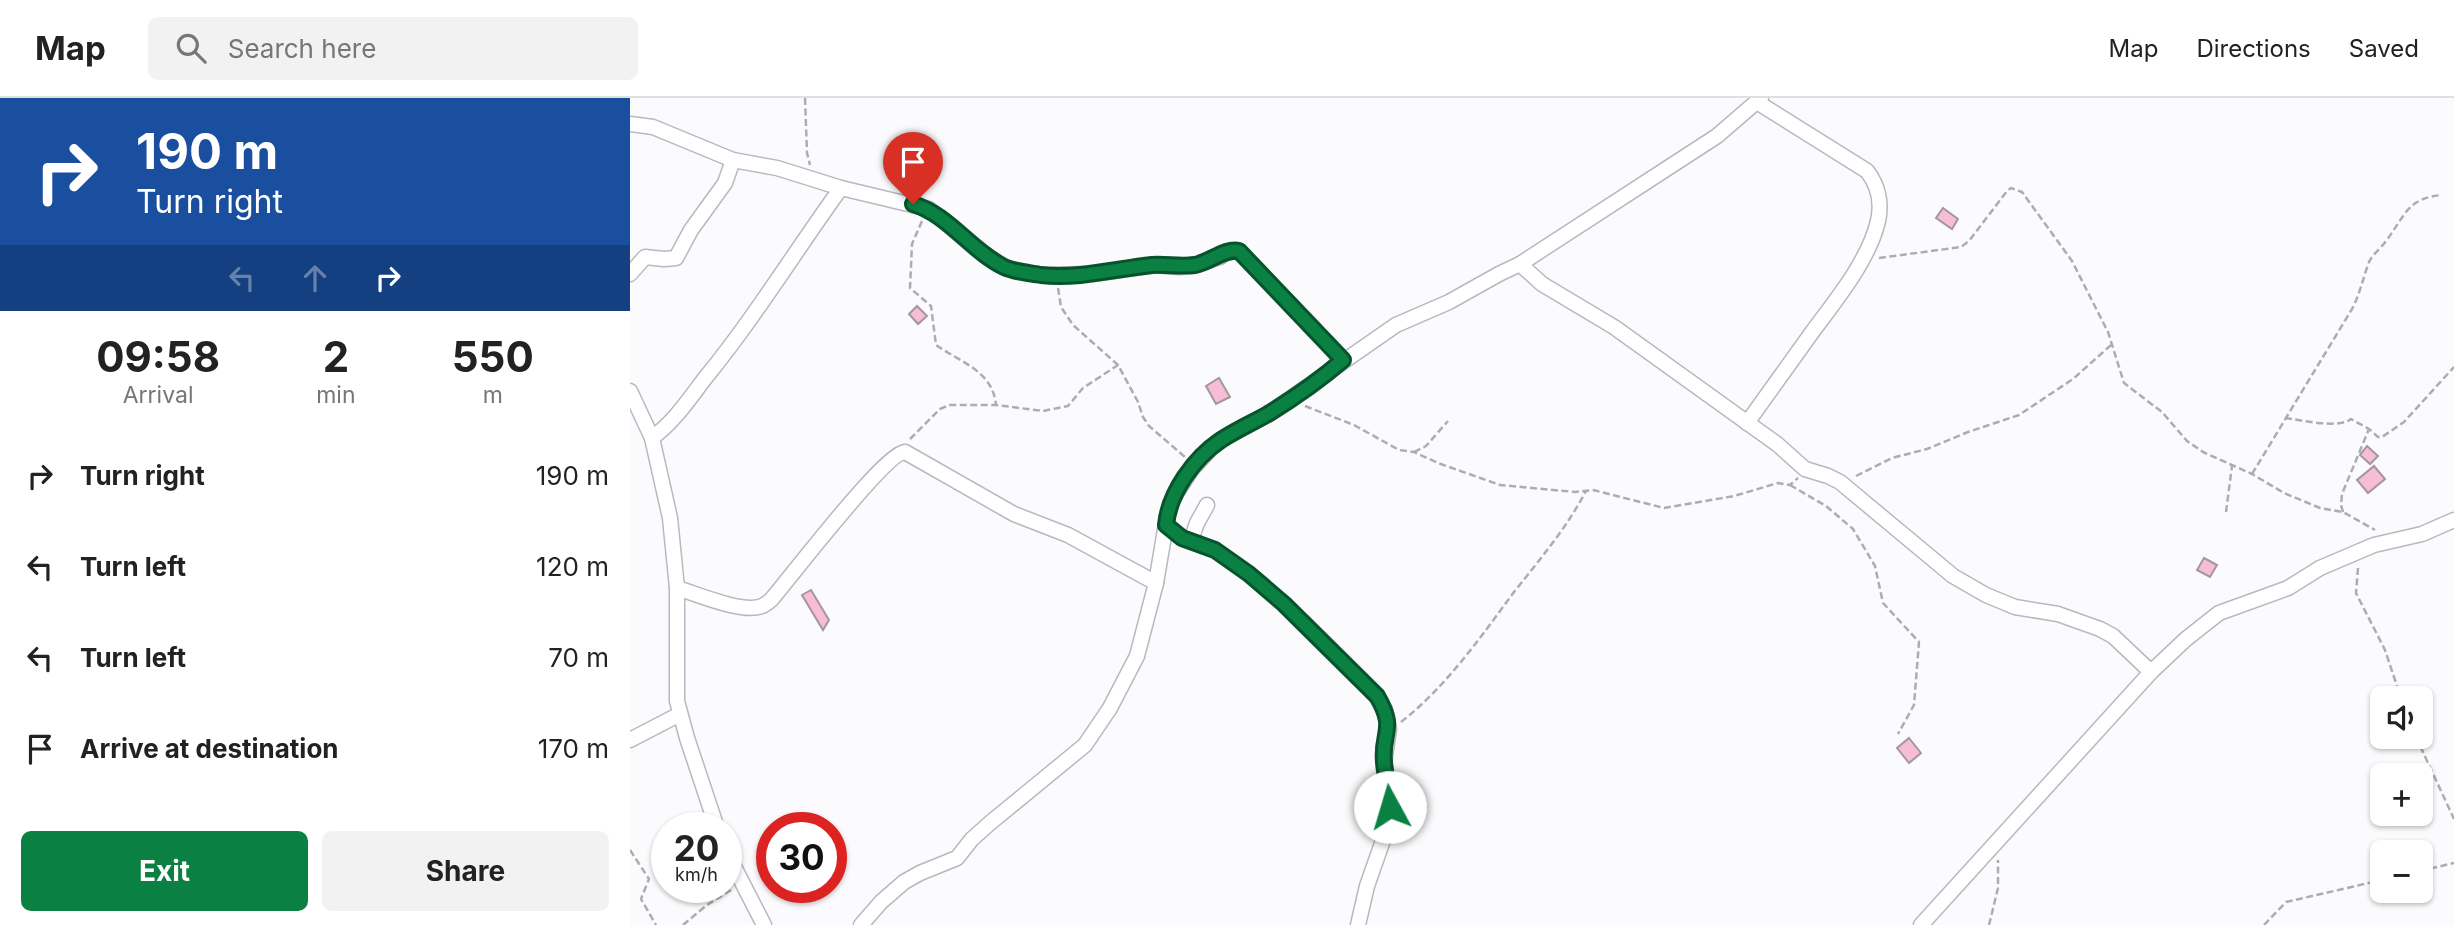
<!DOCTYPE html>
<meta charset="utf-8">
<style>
:root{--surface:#fff;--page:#f2f2f2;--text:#222;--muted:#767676;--line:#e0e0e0;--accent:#0b8043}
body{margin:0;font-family:Inter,sans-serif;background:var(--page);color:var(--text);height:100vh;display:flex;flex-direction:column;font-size:26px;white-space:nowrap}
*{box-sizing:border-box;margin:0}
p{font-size:23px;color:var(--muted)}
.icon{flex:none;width:38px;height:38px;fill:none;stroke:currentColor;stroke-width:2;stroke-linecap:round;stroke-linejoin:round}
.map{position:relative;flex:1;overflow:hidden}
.side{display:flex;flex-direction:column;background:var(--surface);width:630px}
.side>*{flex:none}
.guide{background:#1a4fa0;color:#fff;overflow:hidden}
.controls{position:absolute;left:1740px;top:588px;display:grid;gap:14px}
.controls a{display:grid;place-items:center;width:63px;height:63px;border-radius:10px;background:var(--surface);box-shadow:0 2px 5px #0004;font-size:35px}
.speed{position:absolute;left:21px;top:714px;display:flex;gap:14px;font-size:35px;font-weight:700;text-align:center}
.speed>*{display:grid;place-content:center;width:91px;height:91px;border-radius:50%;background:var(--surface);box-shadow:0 2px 5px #0004;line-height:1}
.speed small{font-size:18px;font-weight:400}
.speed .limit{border:10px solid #d22;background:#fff;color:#111}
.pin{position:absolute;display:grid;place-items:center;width:60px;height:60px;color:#fff;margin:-72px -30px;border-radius:50% 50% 50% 0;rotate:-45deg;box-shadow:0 0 7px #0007}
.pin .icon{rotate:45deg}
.me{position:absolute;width:77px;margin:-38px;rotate:354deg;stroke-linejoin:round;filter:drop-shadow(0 0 5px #0008)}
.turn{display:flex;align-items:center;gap:24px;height:147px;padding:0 21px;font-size:32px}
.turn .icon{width:91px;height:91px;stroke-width:2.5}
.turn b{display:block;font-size:49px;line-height:60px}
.lanes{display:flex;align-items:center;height:66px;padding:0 21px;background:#0003;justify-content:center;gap:35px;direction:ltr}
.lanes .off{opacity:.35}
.eta{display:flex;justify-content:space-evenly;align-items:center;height:119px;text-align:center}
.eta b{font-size:42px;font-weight:700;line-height:49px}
.action{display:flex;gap:14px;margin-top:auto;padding:14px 21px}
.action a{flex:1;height:80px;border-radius:10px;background:var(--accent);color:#fff;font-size:28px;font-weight:700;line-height:80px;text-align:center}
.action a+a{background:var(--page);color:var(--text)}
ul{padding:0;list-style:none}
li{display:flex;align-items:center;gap:21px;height:91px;padding:0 21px}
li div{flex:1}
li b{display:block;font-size:26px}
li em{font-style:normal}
header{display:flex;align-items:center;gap:42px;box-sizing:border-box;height:98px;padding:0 35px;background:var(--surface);border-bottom:2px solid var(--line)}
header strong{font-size:33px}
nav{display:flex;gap:38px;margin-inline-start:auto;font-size:24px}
.search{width:490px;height:63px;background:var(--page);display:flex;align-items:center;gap:18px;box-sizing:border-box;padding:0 24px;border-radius:10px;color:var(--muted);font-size:26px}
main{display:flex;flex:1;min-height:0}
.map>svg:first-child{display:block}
.building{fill:#f7bcd6;stroke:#a3979c;stroke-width:2}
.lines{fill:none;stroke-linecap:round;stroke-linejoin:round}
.minor-casing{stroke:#b9b7c2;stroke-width:17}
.path{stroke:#adadaf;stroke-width:2.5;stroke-dasharray:7 3.5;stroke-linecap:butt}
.minor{stroke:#fff;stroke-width:14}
.route-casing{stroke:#07532c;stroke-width:18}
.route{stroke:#0b8043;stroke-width:12}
</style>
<header>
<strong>Map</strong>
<div class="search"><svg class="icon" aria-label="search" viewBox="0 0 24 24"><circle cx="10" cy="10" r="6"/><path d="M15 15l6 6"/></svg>Search here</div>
<nav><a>Map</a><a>Directions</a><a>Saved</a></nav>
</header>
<main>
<section class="side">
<div class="guide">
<div class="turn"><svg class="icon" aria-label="right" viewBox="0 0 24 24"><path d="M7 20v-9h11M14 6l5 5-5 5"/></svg><div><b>190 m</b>Turn right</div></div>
<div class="lanes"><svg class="icon off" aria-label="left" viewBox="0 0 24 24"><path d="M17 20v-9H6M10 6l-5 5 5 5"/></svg><svg class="icon off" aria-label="ahead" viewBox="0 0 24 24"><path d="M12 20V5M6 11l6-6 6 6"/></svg><svg class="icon" aria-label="right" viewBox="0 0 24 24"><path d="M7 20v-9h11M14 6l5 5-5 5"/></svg></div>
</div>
<div class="eta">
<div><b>09:58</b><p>Arrival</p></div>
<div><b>2</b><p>min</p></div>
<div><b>550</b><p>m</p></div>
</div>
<ul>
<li><svg class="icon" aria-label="right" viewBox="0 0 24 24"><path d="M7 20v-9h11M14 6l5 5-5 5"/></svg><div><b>Turn right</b></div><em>190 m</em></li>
<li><svg class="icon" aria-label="left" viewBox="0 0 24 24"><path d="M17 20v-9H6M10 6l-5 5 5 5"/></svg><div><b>Turn left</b></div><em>120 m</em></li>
<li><svg class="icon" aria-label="left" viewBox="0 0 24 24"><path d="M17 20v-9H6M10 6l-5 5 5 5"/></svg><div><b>Turn left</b></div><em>70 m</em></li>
<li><svg class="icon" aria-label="arrive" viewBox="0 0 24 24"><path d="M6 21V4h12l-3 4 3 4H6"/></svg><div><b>Arrive at destination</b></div><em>170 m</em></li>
</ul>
<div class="action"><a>Exit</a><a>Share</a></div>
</section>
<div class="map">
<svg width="1824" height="827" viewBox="0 0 1824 827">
<rect width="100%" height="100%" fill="#fbfbfd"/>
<g class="building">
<polygon points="1313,110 1328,121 1322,131 1306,120"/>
<polygon points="287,208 297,218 288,226 279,216"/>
<polygon points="589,280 600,299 586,306 576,288"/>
<polygon points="1737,348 1748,358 1740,366 1730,357"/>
<polygon points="1744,368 1755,381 1738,395 1727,382"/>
<polygon points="1574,460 1587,467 1580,479 1567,472"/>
<polygon points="181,492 199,522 193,532 172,497"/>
<polygon points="1279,640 1291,655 1279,665 1267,650"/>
</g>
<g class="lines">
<defs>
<g id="minor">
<polyline points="0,26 23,29 103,62 147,70 211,90 299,111 348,152 376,170 412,177 462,176 525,167 549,169 568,166 590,159 597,153 609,153 713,262"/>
<polyline points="890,166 912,186 984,229 1147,346 1175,371 1198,378 1210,384 1323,478 1356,497 1385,509 1428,516 1470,531 1483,538 1521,574"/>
<polyline points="0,176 15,159 34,161 46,160 61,132 95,85 103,62"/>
<polyline points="0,293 22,340 40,420 47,490 47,603 57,640 87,730"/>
<path d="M 1117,325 C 1139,294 1161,264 1183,233 C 1206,202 1239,162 1248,123 C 1252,105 1248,87 1237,73 L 1127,4"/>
<path d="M 22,340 C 45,323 59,301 76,279 C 125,219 166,152 211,90"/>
<polyline points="536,427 552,440 585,452 619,476 654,506 735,586 747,599 755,612 759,631 754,665 759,689 760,709 758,728 737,788 728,827"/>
<polyline points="568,445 562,439 567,425 577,407"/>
<path d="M 47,490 C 67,496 113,516 132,508 C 135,507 138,504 141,502 C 160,480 255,355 275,354 L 384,416 L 438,437 L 526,485"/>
<polyline points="0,642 50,616"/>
<polyline points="96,753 134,827"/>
<polyline points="231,827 251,804 274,784 290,775 327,760 342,741 360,725 455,647 480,610 507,558 526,485 537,420 542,402 562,371 587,344 638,316 766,227 819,204 869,176 890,166 1087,38 1131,0"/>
<polyline points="1291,827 1521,574 1556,541 1589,515 1658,490 1690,470 1744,447 1792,436 1824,422"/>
</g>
</defs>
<use href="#minor" class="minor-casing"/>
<g class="path">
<polyline points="175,0 177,55 180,67"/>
<path d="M 292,123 L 282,146 L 280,190 L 301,208 L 306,247 C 330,264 363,273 366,307"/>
<polyline points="1249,160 1331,149 1339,143 1377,93 1381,90 1392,94 1442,163 1478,234 1494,285 1532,314 1557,343 1573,354 1622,376 1654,395 1690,410 1713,414 1745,432"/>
<polyline points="428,190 431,209 443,227 488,267 508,304 513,319 519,328 555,359"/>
<polyline points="675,308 724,327 769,352 784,354 808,365 870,387 945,394 963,392 1034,410 1104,398 1148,385 1160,387 1168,380"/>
<path d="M 1655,320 C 1672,322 1708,331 1721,321 L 1739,331 L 1748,339 L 1752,339 L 1774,324 L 1824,269"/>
<polyline points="280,341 310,311 319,307 366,307 413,313 438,308 453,290 488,267"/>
<polyline points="784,354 796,348 818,323"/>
<path d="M 1622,376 L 1722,211 C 1730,196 1733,180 1739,164 C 1743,156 1751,150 1756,143 C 1775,118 1777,100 1812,97"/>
<polyline points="1226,378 1262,360 1297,351 1338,334 1389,317 1443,281 1481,247"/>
<polyline points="1160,387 1196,408 1223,431 1245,468 1253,505 1289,544 1284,607 1268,636"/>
<polyline points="1596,414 1602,368"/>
<polyline points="1713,414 1711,407 1712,396 1739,331"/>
<polyline points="1728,470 1726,495 1755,552 1771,600"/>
<path d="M 771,624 C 816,589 850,540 884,494 C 910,461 936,431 956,393"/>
<polyline points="1786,639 1824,721"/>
<polyline points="0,752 19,781 11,801 26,827"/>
<polyline points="1790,773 1824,765"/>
<polyline points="53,827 77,807 101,792"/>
<polyline points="1359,827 1368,790 1368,762"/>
<polyline points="1634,827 1656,804 1752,782"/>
</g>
<use href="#minor" class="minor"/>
</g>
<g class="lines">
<defs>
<path id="route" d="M 283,106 C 319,117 340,152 374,169 C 384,174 400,175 411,177 C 449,181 485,171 522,167 C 536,166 550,169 565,167 C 580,164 595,150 609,153 L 713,262 C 690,282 664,300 638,316 C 622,325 606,332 591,342 C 564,360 539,395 536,427 L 552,440 L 585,452 L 619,476 L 654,506 L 747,598 C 767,632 751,634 754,664 C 755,679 760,694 760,709"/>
</defs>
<use href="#route" class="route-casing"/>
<use href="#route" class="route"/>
</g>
</svg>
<div class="controls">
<a><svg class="icon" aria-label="sound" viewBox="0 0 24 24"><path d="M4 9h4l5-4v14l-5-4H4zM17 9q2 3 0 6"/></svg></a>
<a>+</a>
<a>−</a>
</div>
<div class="speed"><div>20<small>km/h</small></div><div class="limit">30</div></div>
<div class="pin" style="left:283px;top:106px;background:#d93025"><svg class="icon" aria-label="arrive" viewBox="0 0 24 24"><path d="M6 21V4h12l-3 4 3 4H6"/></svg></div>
<svg class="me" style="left:760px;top:709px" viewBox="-20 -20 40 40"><circle r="19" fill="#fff"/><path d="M0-13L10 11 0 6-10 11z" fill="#0b8043"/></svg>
</div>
</main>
